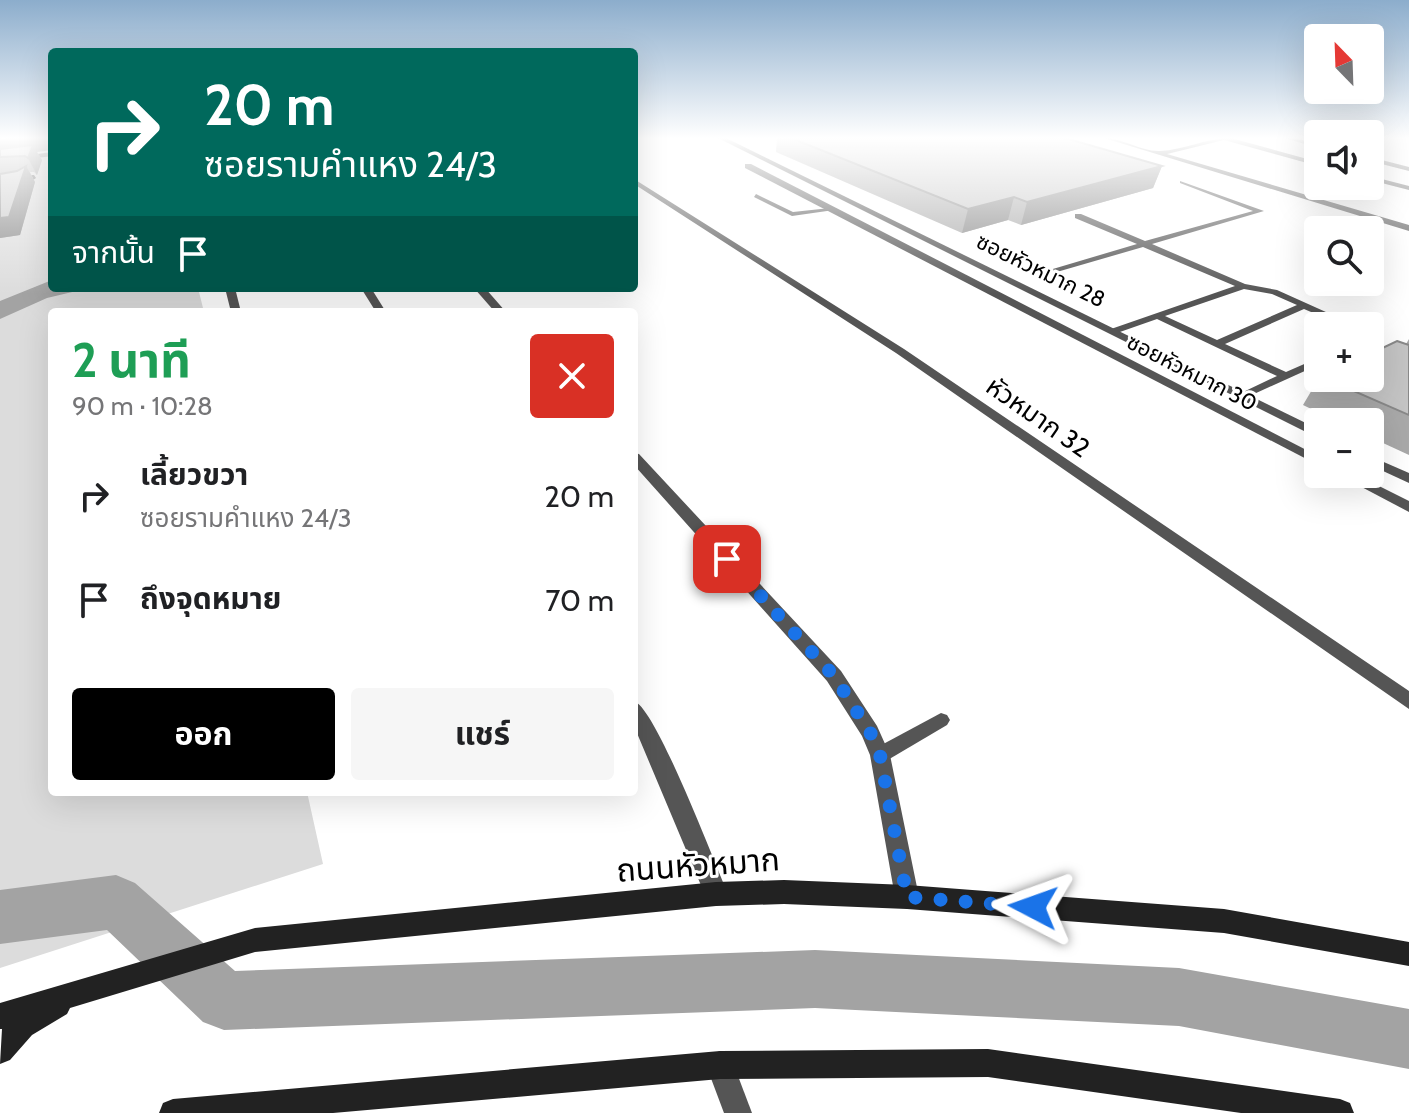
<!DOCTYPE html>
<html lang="th">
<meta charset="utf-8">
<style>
:root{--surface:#fff;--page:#f6f6f6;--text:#202124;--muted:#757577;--accent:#000}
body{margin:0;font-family:Cabin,"Noto Sans Thai",sans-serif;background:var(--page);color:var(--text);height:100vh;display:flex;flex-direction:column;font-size:30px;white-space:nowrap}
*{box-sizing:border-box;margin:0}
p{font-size:26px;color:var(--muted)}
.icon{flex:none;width:44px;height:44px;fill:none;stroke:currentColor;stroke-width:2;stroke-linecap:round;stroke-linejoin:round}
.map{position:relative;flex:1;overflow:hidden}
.details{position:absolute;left:48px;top:308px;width:590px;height:488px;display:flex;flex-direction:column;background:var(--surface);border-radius:8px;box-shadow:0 8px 32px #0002}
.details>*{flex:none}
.hud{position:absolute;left:48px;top:48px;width:590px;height:244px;border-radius:8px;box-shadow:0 8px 32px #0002;background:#00695c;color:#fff;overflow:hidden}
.needle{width:52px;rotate:337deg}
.fabs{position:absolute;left:1304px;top:24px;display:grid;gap:16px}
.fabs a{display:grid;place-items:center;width:80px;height:80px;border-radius:8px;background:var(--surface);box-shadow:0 8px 32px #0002;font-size:40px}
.pin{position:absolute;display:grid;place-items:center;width:68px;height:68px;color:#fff;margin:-34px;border-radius:16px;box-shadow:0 4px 12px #0006}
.me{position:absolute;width:88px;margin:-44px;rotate:274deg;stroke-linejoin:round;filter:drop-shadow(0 0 6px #0008)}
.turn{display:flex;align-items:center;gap:28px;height:168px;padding:0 24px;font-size:36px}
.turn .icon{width:104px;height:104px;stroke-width:2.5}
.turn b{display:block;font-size:56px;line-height:68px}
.then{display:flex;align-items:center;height:76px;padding:0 24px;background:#0003;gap:16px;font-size:30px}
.round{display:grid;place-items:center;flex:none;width:84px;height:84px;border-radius:8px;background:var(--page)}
.headline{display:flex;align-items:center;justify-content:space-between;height:136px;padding:0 24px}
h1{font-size:48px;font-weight:700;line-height:60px;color:#1e9e55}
.cta{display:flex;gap:16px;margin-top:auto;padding:16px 24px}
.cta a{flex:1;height:92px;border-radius:8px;background:var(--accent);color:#fff;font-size:32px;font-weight:700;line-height:92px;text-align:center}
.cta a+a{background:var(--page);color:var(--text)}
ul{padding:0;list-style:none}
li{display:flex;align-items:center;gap:24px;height:104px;padding:0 24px}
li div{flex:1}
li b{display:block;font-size:30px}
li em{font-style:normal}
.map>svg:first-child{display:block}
.green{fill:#dcdcdc}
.water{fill:#a3a3a3}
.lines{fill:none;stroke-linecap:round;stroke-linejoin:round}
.canal{fill:#a3a3a3;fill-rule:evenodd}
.service{fill:#555;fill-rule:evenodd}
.minor{fill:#555;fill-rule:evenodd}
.tertiary{fill:#555;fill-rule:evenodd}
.secondary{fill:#222;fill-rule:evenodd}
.wall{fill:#a9a9a9}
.shaded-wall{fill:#898989}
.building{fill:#c4c4c4;stroke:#898989;stroke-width:2}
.route{stroke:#1a73e8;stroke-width:14;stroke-dasharray:0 25.2}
.labels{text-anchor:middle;stroke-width:6;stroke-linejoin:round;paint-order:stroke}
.far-street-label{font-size:22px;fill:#000;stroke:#fff}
.street-label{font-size:26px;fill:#000;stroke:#fff}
.near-street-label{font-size:32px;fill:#000;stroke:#fff}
</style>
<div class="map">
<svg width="1409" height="1113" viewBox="0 0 1409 1113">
<rect width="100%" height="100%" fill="#fff"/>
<polygon class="green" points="52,153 52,288 198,288 204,312 52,312 52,792 307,792 323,864 0,968 0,160"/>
<polygon class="water" points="52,280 52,288 89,288 47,298 0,319 0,301"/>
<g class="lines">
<polygon class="canal" points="116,875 135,883 235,971 815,950 1179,968 1409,1009 1409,1069 1179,1026 815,1008 224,1030 203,1022 107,930 0,944 0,890"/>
<g class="service">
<polygon points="1285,138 1295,138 1318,144 1318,148"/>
<polygon points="52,152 52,156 0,163 0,159"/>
<polygon points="1370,157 1409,167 1409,171 1370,161"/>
<polygon points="34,175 36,178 26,185 0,190 0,186 22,182 26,179 0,180 0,176"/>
<path d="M 1180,181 L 1264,211 L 1152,244 L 1245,284 L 1277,290 L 1357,326 L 1344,326 L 1304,309 L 1225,344 L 1286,372 L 1318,358 L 1318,365 L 1243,399 L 1238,396 L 1239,394 L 1277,376 L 1157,319 L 1117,333 L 1111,333 L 1111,329 L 1235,286 L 1143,247 L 1043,276 L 1036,274 L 1137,244 L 1075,218 L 1075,214 L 1081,214 L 1145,241 L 1253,211 L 1180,183 ZM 1244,289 L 1272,294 L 1297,305 L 1217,340 L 1165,316 Z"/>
<polygon points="756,194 793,212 830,208 834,210 792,216 754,197"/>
<polygon points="941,713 947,715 950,720 947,725 886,761 880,763 874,761 871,755 874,749"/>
</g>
<g class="minor">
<path d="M 1104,138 C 1123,138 1142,152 1160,151 C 1184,150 1206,138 1231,138 L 1318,162 L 1318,166 L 1224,140 L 1167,154 L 1409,225 L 1409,231 Z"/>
<polygon points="745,164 751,164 1318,456 1318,465 745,168"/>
<polygon points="1370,176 1409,186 1409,190 1370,180"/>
<polygon points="634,179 904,349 1409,691 1409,709 896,353 634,184"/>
<polygon points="225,288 235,288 241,312 231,312"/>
<polygon points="361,288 371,288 386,312 376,312"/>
<polygon points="474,288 485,288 506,312 495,312"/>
<polygon points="634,453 639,454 841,671 877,726 890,755 919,897 915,905 907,909 899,905 895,897 870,755 862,736 827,681 634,465"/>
<polygon points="1337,474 1355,474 1409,501 1409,512"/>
<path d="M 634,701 C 656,708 715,864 728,894 L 724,902 L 716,906 L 708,902 L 634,726 Z"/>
<polygon points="720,1051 730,1055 752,1113 724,1113 706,1065 710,1055"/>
</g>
<g class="tertiary">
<polygon points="718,138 726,138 1318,429 1318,438"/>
<polygon points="1370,456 1409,473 1409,483 1370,465"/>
</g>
<g class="secondary">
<polygon points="784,880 907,885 1224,909 1409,942 1409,966 1224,933 907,909 784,904 716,906 255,952 70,1008 67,1014 32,1035 10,1060 0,1064 2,1029 0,1029 0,1003 255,928 716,882"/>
<polygon points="988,1049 1340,1099 1350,1103 1354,1113 1241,1113 988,1077 720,1079 333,1113 159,1113 163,1103 173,1099 720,1051"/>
</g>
</g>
<g class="wall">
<polygon points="0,138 37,152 42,160 37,175 34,172 30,172 35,182 20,235 0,238"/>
<polygon points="777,138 1065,138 1162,166 1153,188 1021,225 1008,220 962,233 776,152"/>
<polygon points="1409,339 1409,455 1370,437 1370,422 1338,422 1303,405 1319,378 1370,378 1406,344"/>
</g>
<g class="shaded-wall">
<polygon points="12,138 52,138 52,150 37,152 42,160 37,175 28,158 30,152 0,156 0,139"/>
<polygon points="26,166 35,182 20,235 0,238 0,218"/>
<polygon points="1162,166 1153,188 1021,225 1027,202"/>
<polygon points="1014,197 1008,220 962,233 968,209"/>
</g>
<g class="building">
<polygon points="791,138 1065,138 1162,166 1027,202 1014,197 968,209"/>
<polygon points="33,145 28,158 25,156 0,157 0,149"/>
<polygon points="26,166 9,217 0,218 0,174 17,171"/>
<polygon points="1397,341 1409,345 1409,415 1324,378 1370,378 1370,354"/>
</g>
<linearGradient id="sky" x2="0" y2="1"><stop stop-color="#8cadcc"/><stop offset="0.47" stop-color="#fff"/><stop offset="1" stop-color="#fff" stop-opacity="0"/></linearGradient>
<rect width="1409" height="294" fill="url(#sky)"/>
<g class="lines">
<polyline class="route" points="727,559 834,676 870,732 880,755 907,897 1033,907"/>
</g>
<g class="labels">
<g class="far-street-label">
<text transform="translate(1041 270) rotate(26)" y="8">ซอยหัวหมาก 28</text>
<text transform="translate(1192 372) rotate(27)" y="8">ซอยหัวหมาก 30</text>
</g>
<g class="street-label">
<text transform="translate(1038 417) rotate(35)" y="9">หัวหมาก 32</text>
</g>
<g class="near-street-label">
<text transform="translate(698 865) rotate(-4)" y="11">ถนนหัวหมาก</text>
</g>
</g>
</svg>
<div class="fabs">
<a><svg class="needle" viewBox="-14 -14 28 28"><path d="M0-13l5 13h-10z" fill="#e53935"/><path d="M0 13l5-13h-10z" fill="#757577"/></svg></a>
<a><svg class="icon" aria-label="sound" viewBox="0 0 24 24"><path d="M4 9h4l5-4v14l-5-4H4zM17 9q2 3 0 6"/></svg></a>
<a><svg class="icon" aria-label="search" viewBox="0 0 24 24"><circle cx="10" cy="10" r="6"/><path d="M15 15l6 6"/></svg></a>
<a>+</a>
<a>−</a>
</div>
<div class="pin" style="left:727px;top:559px;background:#d93025"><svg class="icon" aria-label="arrive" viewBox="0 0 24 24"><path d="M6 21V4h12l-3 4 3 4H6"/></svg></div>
<svg class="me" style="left:1033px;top:907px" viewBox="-20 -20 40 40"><path d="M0-17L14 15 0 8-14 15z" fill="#1a73e8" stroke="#fff" stroke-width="4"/></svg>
<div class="hud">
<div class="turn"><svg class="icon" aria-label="right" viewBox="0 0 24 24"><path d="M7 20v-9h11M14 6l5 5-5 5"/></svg><div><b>20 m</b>ซอยรามคำแหง 24/3</div></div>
<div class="then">จากนั้น<svg class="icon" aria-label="arrive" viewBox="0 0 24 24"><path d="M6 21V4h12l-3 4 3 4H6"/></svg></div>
</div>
<section class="details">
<div class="headline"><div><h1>2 นาที</h1><p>90 m · 10:28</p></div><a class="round" style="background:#d93025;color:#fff"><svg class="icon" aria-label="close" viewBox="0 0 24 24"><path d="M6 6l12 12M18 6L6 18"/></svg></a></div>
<ul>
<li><svg class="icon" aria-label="right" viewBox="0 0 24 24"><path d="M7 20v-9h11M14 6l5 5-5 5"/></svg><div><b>เลี้ยวขวา</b><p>ซอยรามคำแหง 24/3</p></div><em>20 m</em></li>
<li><svg class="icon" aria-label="arrive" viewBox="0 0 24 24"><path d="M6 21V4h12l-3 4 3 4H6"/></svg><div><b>ถึงจุดหมาย</b></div><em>70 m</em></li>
</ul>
<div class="cta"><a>ออก</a><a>แชร์</a></div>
</section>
</div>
